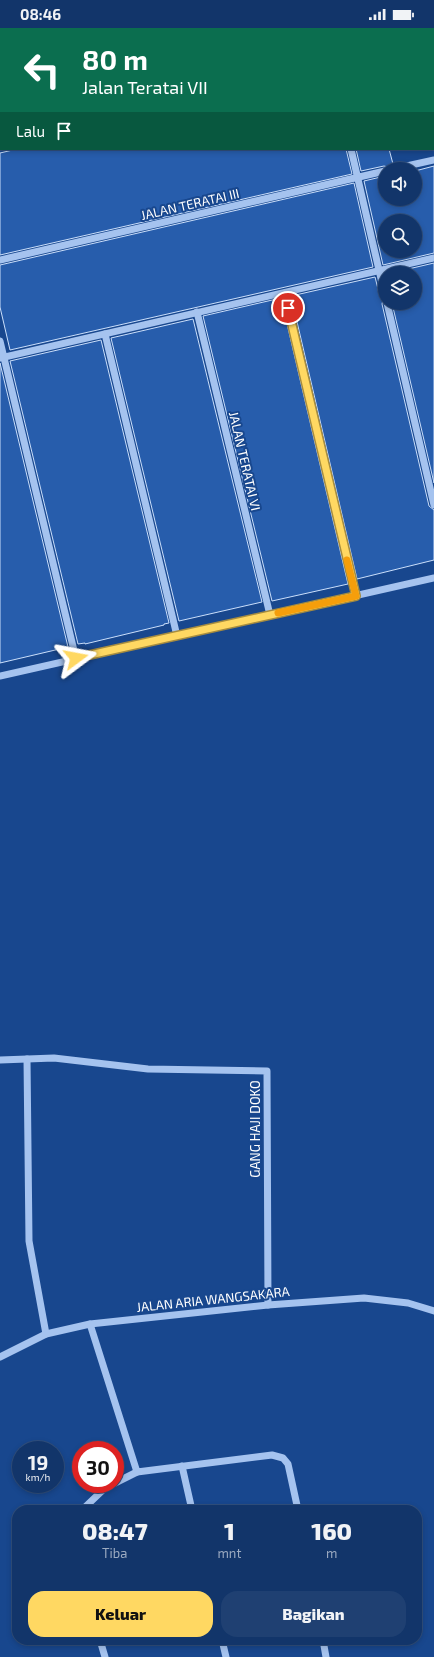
<!DOCTYPE html>
<html lang="id">
<style>
:root{--surface:#12356a;--page:#1f4072;--text:#f1f3f6;--muted:#9cabc1;--line:#31507e;--accent:#ffd862}
body{margin:0;font-family:"Exo 2",sans-serif;background:var(--page);color:var(--text);height:100vh;display:flex;flex-direction:column;font-size:15px;white-space:nowrap}
*{box-sizing:border-box;margin:0}
p{font-size:13px;color:var(--muted)}
.icon{flex:none;width:22px;height:22px;fill:none;stroke:currentColor;stroke-width:2;stroke-linecap:round;stroke-linejoin:round}
.map{position:relative;flex:1;overflow:hidden}
.details{position:absolute;left:12px;top:1477px;width:410px;height:140px;display:flex;flex-direction:column;background:var(--surface);border-radius:16px;box-shadow:0 2px 6px #0003,0 0 0 1px var(--line)}
.details>*{flex:none}
.guide{position:absolute;left:0px;top:0px;width:434px;height:122px;box-shadow:0 2px 6px #0003,0 0 0 1px var(--line);background:#0b6e4f;color:#fff;overflow:hidden}
.tools{position:absolute;left:378px;top:134px;display:grid;gap:8px}
.tools a{display:grid;place-items:center;width:44px;height:44px;border-radius:50%;background:var(--surface);box-shadow:0 2px 6px #0003,0 0 0 1px var(--line);font-size:20px}
.speed{position:absolute;left:12px;top:1413px;display:flex;gap:8px;font-size:20px;font-weight:700;text-align:center}
.speed>*{display:grid;place-content:center;width:52px;height:52px;border-radius:50%;background:var(--surface);box-shadow:0 2px 6px #0003,0 0 0 1px var(--line);line-height:1}
.speed small{font-size:10px;font-weight:400}
.speed .limit{border:6px solid #d22;background:#fff;color:#111}
.pin{position:absolute;display:grid;place-items:center;width:34px;height:34px;color:#fff;margin:-17px;border:2px solid #fff;border-radius:50%;box-shadow:0 1px 4px #0007}
.me{position:absolute;width:44px;margin:-22px;rotate:77deg;stroke-linejoin:round;filter:drop-shadow(0 0 3px #0008)}
.turn{display:flex;align-items:center;gap:14px;height:84px;padding:0 16px;font-size:18px}
.turn .icon{width:52px;height:52px;stroke-width:2.5}
.turn b{display:block;font-size:28px;line-height:34px}
.then{display:flex;align-items:center;height:38px;padding:0 16px;background:#0003;gap:8px;font-size:15px}
.eta{display:flex;justify-content:space-evenly;align-items:center;height:68px;text-align:center}
.eta b{font-size:24px;font-weight:800;line-height:28px}
.button{display:flex;gap:8px;margin-top:auto;padding:8px 16px}
.button a{flex:1;height:46px;border-radius:16px;background:var(--accent);color:#111;font-size:16px;font-weight:800;line-height:46px;text-align:center}
.button a+a{background:var(--page);color:var(--text)}
.status{display:flex;justify-content:space-between;align-items:center;height:28px;padding:0 20px;background:var(--surface);direction:ltr}
.status svg{height:11px;fill:currentColor}
.map>svg:first-child{display:block}
.building{fill:#275dac;stroke:#cbdffb;fill-rule:evenodd}
.lines{fill:none;stroke-linecap:round;stroke-linejoin:round}
.minor{stroke:#a5c3ef;stroke-width:7}
.route-casing{stroke:#a68c40;stroke-width:10}
.route{stroke:#ffd862;stroke-width:7}
.slow{stroke:#f59e0b;stroke-width:7}
.labels{text-anchor:middle;stroke-width:4;stroke-linejoin:round;paint-order:stroke}
.street-label{font-size:13px;fill:#fff;stroke:#18478e}
</style>
<div class="status"><b>08:46</b><svg viewBox="0 0 49 12"><path d="M0 12V9h3v3zM5 12V6h3v6zM10 12V3h3v9zM15 12V0h3v12zM26 1h20v11H26zM47 4h2v5h-2z"/></svg></div>
<div class="map">
<svg width="434" height="1629" viewBox="0 0 434 1629">
<rect width="100%" height="100%" fill="#18478e"/>
<g class="building">
<polygon points="17,121 346,121 352,146 0,227 0,125"/>
<polygon points="356,121 389,121 393,136 388,139 384,138 361,143"/>
<path d="M 434,138 L 434,225 L 383,237 L 364,153 L 385,148 L 385,171 L 415,171 L 415,143 ZM 385,193 L 415,193 L 415,223 L 385,223 Z"/>
<polygon points="354,155 373,239 10,322 0,279 0,237"/>
<polygon points="434,235 434,455 392,275 415,275 415,245 391,245"/>
<polygon points="375,249 380,269 383,272 382,276 429,478 434,482 434,532 357,551 291,268"/>
<polygon points="281,270 348,556 272,573 203,288"/>
<polygon points="193,291 262,574 179,593 111,310"/>
<polygon points="101,312 169,595 164,596 164,597 85,616 85,615 78,616 10,333"/>
<polygon points="0,335 68,619 0,635"/>
</g>
<g class="lines">
<g class="minor">
<polyline points="322,0 322,1"/>
<polyline points="433,7 434,7"/>
<polyline points="0,108 1,108"/>
<polyline points="351,121 385,268"/>
<polyline points="393,141 434,132"/>
<polyline points="0,232 385,143"/>
<polyline points="285,265 356,568"/>
<polyline points="387,275 434,477"/>
<polyline points="197,284 270,587"/>
<polyline points="105,306 177,608"/>
<polyline points="0,313 76,631"/>
<polyline points="0,330 434,230"/>
<polyline points="0,648 434,550"/>
<polyline points="27,1031 29,1213 46,1306"/>
<polyline points="0,1032 54,1030 148,1041 267,1043 268,1277"/>
<polyline points="90,1296 137,1444 272,1427 283,1430 288,1436 298,1482"/>
<polyline points="0,1329 46,1306 90,1296 268,1277 364,1270 408,1275 434,1283"/>
<polyline points="182,1438 192,1482"/>
<polyline points="115,1455 137,1444"/>
<polyline points="82,1482 104,1461 113,1456"/>
<polyline points="100,1612 105,1629"/>
<polyline points="222,1612 226,1629"/>
<polyline points="323,1612 326,1629"/>
</g>
</g>
<g class="lines">
<defs>
<polyline id="route" points="76,630 356,568 288,280"/>
</defs>
<use href="#route" class="route-casing"/>
<use href="#route" class="route"/>
<polyline class="slow" points="278,585 356,568 347,532"/>
</g>
<g class="labels">
<g class="street-label">
<text transform="translate(190 176) rotate(-13)" y="5">JALAN TERATAI III</text>
<text transform="translate(245 433) rotate(77)" y="5">JALAN TERATAI VI</text>
<text transform="translate(255 1101) rotate(-90)" y="5">GANG HAJI DOKO</text>
<text transform="translate(213 1271) rotate(-6)" y="5">JALAN ARIA WANGSAKARA</text>
</g>
</g>
</svg>
<div class="tools">
<a><svg class="icon" aria-label="sound" viewBox="0 0 24 24"><path d="M4 9h4l5-4v14l-5-4H4zM17 9q2 3 0 6"/></svg></a>
<a><svg class="icon" aria-label="search" viewBox="0 0 24 24"><circle cx="10" cy="10" r="6"/><path d="M15 15l6 6"/></svg></a>
<a><svg class="icon" aria-label="layers" viewBox="0 0 24 24"><path d="M12 4l9 5-9 5-9-5zM3 14l9 5 9-5"/></svg></a>
</div>
<div class="speed"><div>19<small>km/h</small></div><div class="limit">30</div></div>
<div class="pin" style="left:288px;top:280px;background:#d93025"><svg class="icon" aria-label="arrive" viewBox="0 0 24 24"><path d="M6 21V4h12l-3 4 3 4H6"/></svg></div>
<svg class="me" style="left:76px;top:630px" viewBox="-20 -20 40 40"><path d="M0-17L14 15 0 8-14 15z" fill="#ffd862" stroke="#fff" stroke-width="4"/></svg>
<div class="guide">
<div class="turn"><svg class="icon" aria-label="left" viewBox="0 0 24 24"><path d="M17 20v-9H6M10 6l-5 5 5 5"/></svg><div><b>80 m</b>Jalan Teratai VII</div></div>
<div class="then">Lalu<svg class="icon" aria-label="arrive" viewBox="0 0 24 24"><path d="M6 21V4h12l-3 4 3 4H6"/></svg></div>
</div>
<section class="details">
<div class="eta">
<div><b>08:47</b><p>Tiba</p></div>
<div><b>1</b><p>mnt</p></div>
<div><b>160</b><p>m</p></div>
</div>
<div class="button"><a>Keluar</a><a>Bagikan</a></div>
</section>
</div>
